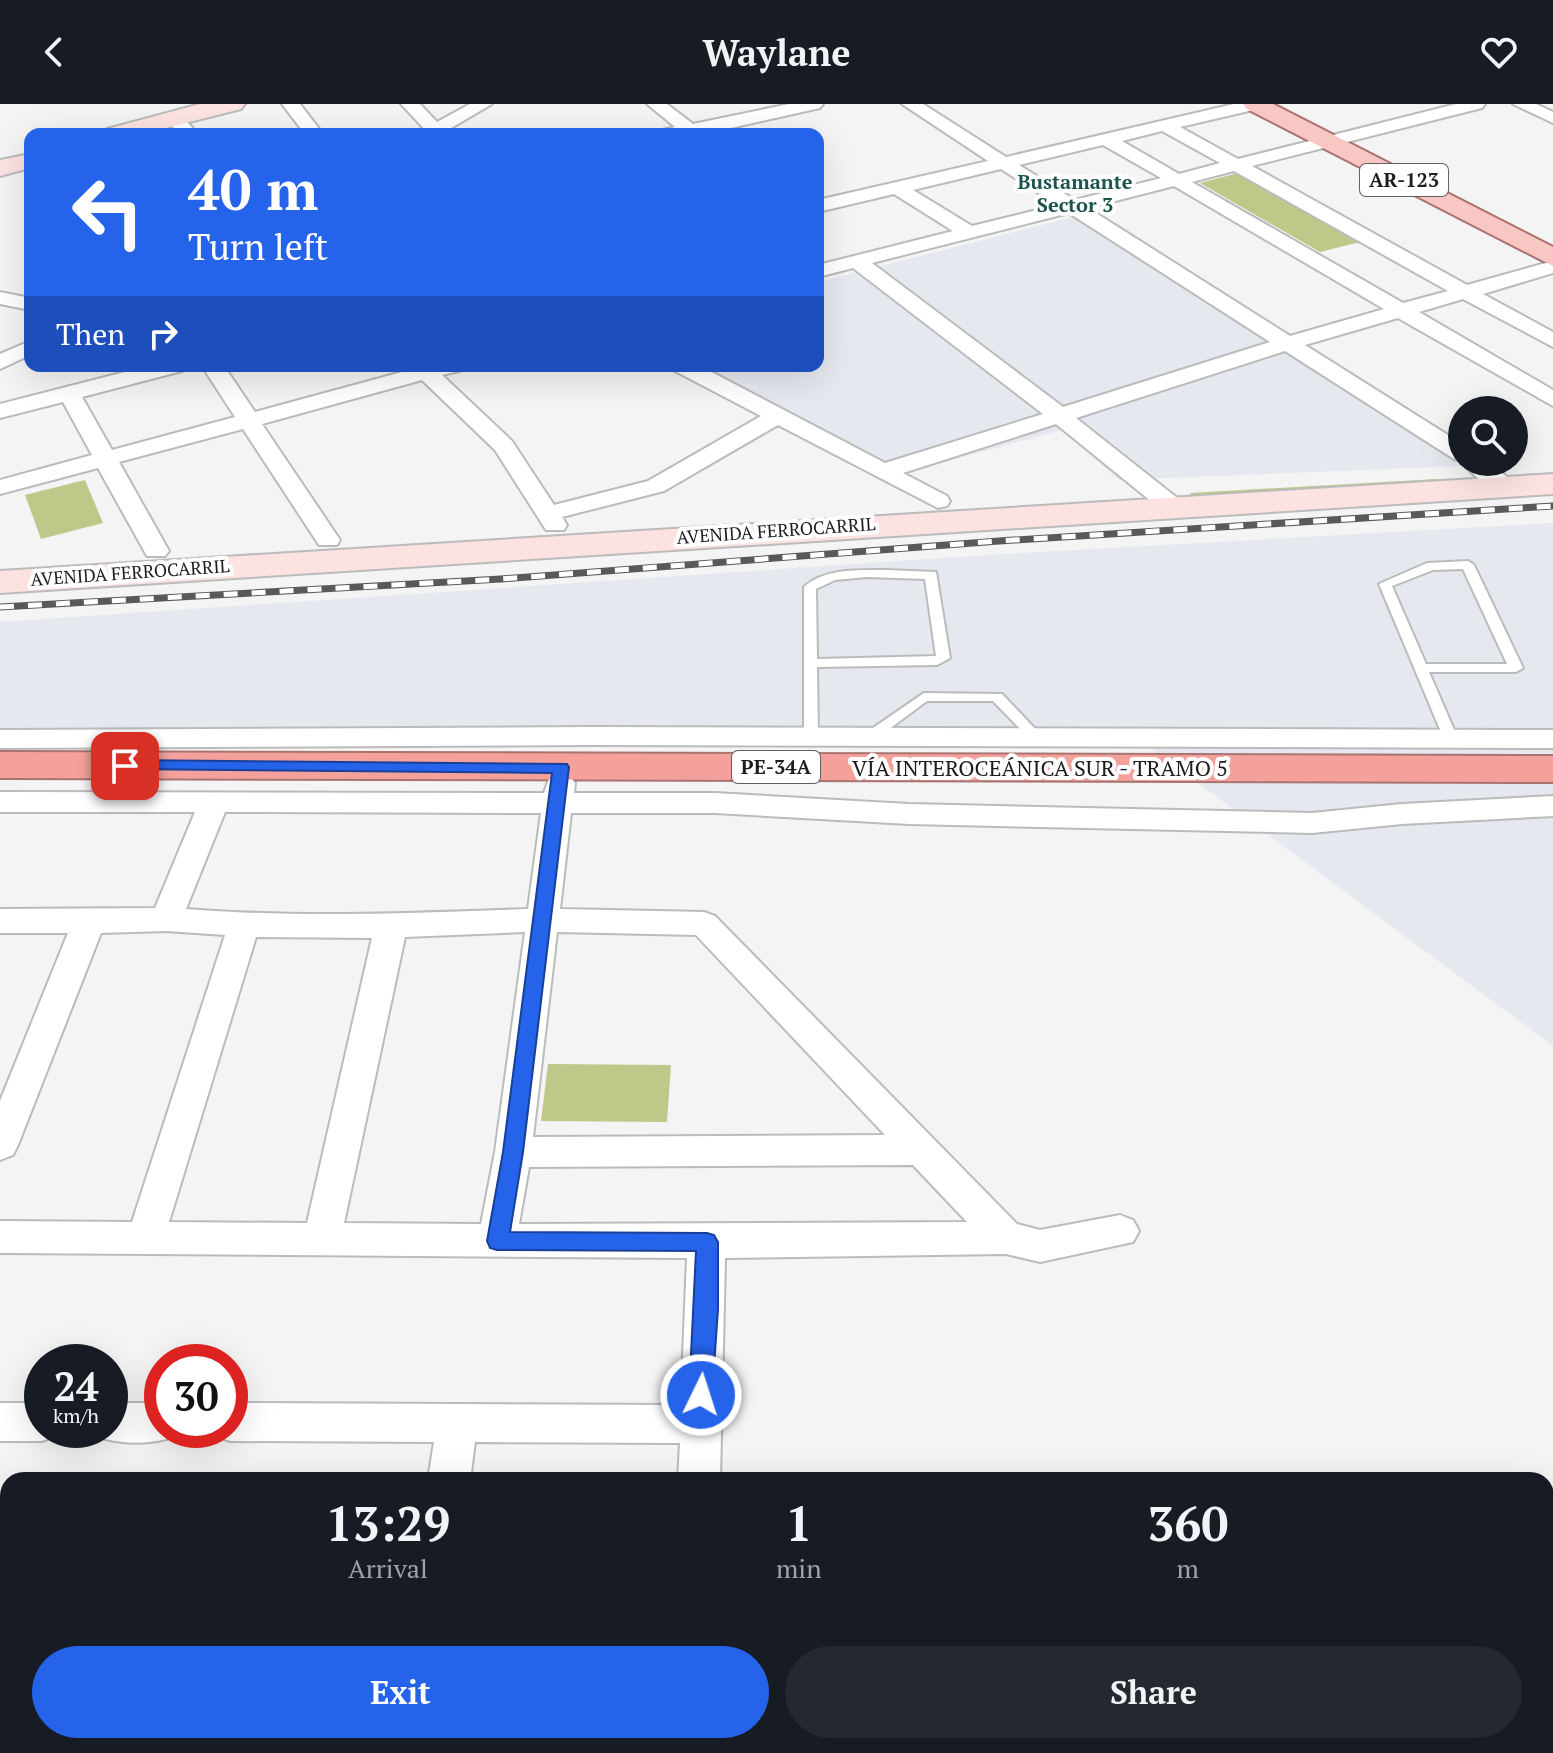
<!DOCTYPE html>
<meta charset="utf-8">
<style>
:root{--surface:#171b24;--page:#242831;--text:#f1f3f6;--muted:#9ea1a6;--accent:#2563eb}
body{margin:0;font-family:"PT Serif",serif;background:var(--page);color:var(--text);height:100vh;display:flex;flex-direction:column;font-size:30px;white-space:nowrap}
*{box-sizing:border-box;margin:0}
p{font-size:26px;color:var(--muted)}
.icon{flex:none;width:44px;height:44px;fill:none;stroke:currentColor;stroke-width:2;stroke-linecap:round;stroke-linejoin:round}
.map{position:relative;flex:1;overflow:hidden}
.sheet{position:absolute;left:0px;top:1368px;width:1554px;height:282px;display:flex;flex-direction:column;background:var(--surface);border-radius:24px 24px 0 0;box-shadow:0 8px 32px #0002}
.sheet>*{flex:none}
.top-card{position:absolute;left:24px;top:24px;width:800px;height:244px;border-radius:16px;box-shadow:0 8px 32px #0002;background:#2563eb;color:#fff;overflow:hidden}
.buttons{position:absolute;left:1448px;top:292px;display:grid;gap:16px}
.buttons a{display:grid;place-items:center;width:80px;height:80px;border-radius:50%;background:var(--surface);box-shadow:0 8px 32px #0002;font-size:40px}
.speed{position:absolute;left:24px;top:1240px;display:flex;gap:16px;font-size:40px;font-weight:700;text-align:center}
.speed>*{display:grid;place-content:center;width:104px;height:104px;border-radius:50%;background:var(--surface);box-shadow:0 8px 32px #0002;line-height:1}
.speed small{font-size:20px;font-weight:400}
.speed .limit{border:12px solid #d22;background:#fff;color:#111}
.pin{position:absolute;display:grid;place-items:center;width:68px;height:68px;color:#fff;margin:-34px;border-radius:16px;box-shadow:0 4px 12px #0006}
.me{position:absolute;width:88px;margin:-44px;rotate:4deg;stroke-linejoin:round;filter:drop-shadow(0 0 6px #0008)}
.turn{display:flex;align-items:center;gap:28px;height:168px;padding:0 32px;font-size:36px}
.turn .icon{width:104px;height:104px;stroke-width:2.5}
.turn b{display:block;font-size:56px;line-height:68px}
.then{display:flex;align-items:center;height:76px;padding:0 32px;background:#0003;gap:16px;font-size:30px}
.eta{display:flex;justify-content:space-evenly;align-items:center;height:136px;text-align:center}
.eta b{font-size:48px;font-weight:800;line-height:56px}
.cta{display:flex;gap:16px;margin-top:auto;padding:16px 32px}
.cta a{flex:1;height:92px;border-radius:48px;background:var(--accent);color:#fff;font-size:32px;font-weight:800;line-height:92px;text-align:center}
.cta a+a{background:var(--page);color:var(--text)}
header{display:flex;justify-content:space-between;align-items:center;height:104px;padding:0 32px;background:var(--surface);font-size:36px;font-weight:800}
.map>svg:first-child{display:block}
.built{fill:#e6e8f0}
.green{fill:#bcc989}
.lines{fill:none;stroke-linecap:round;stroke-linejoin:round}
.lane-casing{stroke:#bbbbbc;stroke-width:4}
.street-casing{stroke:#bbbbbc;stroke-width:4}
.secondary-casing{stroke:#bbbbbc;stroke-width:4}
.primary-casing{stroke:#a97370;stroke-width:4}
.highway-casing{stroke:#a97370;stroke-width:4}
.lane{fill:#fff;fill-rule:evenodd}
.street{fill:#fff;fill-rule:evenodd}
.secondary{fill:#fce3e1;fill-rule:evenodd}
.primary{fill:#f8c7c4;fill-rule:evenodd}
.highway{fill:#f4a19c;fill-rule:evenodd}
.rail-casing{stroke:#59595a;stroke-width:7}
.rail{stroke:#fff;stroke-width:5;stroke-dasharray:14;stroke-linecap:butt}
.route{fill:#2563eb;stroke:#184099;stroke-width:2}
.labels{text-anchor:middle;stroke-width:8;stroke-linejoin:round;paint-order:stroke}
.far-street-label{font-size:18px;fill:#1d1d1e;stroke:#fff}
.shield{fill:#fff;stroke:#616162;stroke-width:2}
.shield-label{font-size:20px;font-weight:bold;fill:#1d1d1e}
.far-neighbourhood-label{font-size:20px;font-weight:bold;fill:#1a544f;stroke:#fff}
.street-label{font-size:22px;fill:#1d1d1e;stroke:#fff}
</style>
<header><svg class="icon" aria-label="back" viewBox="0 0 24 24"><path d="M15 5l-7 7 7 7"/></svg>Waylane<svg class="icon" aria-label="heart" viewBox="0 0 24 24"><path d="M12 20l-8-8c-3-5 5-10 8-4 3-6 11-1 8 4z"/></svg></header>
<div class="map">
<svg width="1553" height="1649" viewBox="0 0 1553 1649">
<rect width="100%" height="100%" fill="#f4f4f5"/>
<g class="built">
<polygon points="1073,113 1462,362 1119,376 1062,326 879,376 691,262 818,262 818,178"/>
<polygon points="1553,419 1553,942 1139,635 0,643 0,518 987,451"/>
</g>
<g class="green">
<polygon points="1238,69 1360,138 1320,148 1200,79"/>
<polygon points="1437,375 1441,380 1193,394 1190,389"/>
<polygon points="85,376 103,419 41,435 25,391"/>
<polygon points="548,960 671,961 667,1018 541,1017"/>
</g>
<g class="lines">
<defs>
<g id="lane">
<path d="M 1468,457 L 1474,461 L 1523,564 L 1516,568 L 1429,568 L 1458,635 L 1451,640 L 1444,635 L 1379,480 L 1427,459 ZM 1463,465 L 1507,560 L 1426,560 L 1392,482 L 1433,466 Z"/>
<path d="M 885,466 L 936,468 L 950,554 L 937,561 L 817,563 L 818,634 L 811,639 L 806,637 L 804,634 L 804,483 C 824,464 859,466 885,466 ZM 867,473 L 925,475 L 936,552 L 817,555 L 816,485 L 835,476 Z"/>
<polygon points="924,589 1002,590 1043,633 1041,636 1031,636 993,597 927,597 873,637 863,637 861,634 863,631"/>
</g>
<g id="street">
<polygon points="282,0 300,0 323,30 305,30"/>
<polygon points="401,0 420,0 437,18 470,0 492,0 446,27 448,30 429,30"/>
<polygon points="647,0 667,0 693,20 789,0 823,0 820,4 704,30 659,30 662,26 675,23"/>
<path d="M 902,0 L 923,0 L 1006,53 L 1234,0 L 1265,0 L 1262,4 L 1180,23 L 1238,55 L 1456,0 L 1485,0 L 1482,4 L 1252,62 L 1467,181 L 1553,157 L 1553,169 L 1483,190 L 1553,228 L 1553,243 L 1463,195 L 1419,208 L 1553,286 L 1553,302 L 1398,214 L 1305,241 L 1462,340 L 1462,357 L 1454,355 L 1285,247 L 1076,314 L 1181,397 L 1184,402 L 1181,407 L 1163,407 L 1056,320 L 903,369 L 947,392 L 950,397 L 947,402 L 938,404 L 778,321 L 664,387 L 562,413 L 567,421 L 564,426 L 546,426 L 495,346 L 422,276 L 262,320 L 340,436 L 337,441 L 319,441 L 243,325 L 119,358 L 169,447 L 165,452 L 147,452 L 98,364 L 0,390 L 0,376 L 92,351 L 63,298 L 0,314 L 0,300 L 148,262 L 185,262 L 182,267 L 82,293 L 112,346 L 235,313 L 202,262 L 224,262 L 255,308 L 424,262 L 462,262 L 459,267 L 442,271 L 512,337 L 554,401 L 648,377 L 761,312 L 675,267 L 672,262 L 700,262 L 885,359 L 1043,310 L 853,164 L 818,173 L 818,161 L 953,127 L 894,90 L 818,108 L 818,96 L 988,57 ZM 1162,27 L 1220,59 L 1179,70 L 1122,37 ZM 1103,41 L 1161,74 L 1075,96 L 1019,61 ZM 1001,65 L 1057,101 L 972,122 L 913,86 ZM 1234,67 L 1448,187 L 1403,199 L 1192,78 ZM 1174,82 L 1384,205 L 1290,232 L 1088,104 ZM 1069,109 L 1270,238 L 1063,303 L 872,159 Z"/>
<polygon points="1513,0 1536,0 1553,8 1553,19"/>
<polygon points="173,8 179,9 198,30 179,30 164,13"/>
<polygon points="0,188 30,194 30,206 0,200"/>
<polygon points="30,237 30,251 0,265 0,250"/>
<path d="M 1462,358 L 1489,358 L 1519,383 L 1515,388 C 1497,393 1473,372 1462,358 Z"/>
<polygon points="592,623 1553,626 1553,644 592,641 0,644 0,626"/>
<path d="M 560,669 L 570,672 L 575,679 L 574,689 L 715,689 L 909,700 L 1312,709 L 1402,700 L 1553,692 L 1553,712 L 1402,720 L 1312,729 L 909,720 L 715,709 L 571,709 L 560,805 L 704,808 L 715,812 L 1017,1120 L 1040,1126 L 1120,1111 L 1133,1116 L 1139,1127 L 1133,1138 L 1040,1158 L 1006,1150 L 725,1154 L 720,1376 L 678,1376 L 680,1339 L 475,1338 L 470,1376 L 428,1376 L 434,1338 L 230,1337 L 216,1332 L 213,1326 L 230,1326 L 230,1299 L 681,1301 L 687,1154 L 0,1149 L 0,1117 L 132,1118 L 225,831 L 166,827 L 101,829 L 18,1041 L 13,1051 L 0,1056 L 0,997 L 68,829 L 0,829 L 0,805 L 155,804 L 195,708 L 0,708 L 0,688 L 544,689 L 550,672 ZM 225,708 L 541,709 L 528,805 C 414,809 300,814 186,805 ZM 525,828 L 495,1048 L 481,1120 L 344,1119 L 405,833 ZM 557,828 L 696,831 L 885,1031 L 533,1033 ZM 256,833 L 372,834 L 307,1119 L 169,1118 ZM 913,1061 L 967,1118 L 519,1120 L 529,1063 Z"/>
<polygon points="0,1299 42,1299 42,1326 59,1326 56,1332 42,1337 0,1337"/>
<path d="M 110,1299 L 162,1299 L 162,1326 L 179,1326 L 176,1332 C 153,1341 119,1341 96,1332 L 93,1326 L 110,1326 Z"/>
<polygon points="8,1606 8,1642 26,1642 23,1649 0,1649 0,1609"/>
<polygon points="206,1642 298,1642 300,1649 209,1649"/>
<polygon points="387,1642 433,1642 432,1649 386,1649"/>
<rect x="675" y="1642" width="46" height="7"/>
</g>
<g id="secondary">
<polygon points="200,0 245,0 241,5 142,30 104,30 107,25"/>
<polygon points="30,50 30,64 0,72 0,56"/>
<polygon points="1553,370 1553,390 0,489 0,467"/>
</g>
<polygon id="primary" points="1243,0 1273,0 1553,143 1553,162 1247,5"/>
<polygon id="highway" points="0,648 1553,652 1553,678 0,674"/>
</defs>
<use href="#lane" class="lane-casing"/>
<use href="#street" class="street-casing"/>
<use href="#secondary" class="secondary-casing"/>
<use href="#primary" class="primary-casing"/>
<use href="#highway" class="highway-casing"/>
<use href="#lane" class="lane"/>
<use href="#street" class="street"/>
<use href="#secondary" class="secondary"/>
<use href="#primary" class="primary"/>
<use href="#highway" class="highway"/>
<defs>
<polyline id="rail" points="0,503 501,475 999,437 1553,402"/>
</defs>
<use href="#rail" class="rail-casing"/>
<use href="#rail" class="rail"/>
</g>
<polygon class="route" points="125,656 567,660 569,663 523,1048 510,1128 707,1129 714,1131 718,1138 718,1205 712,1291 709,1299 701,1302 693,1299 689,1291 696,1147 497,1146 490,1144 487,1137 503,1048 552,669 119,665 116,662 119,658"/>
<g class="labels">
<g class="far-street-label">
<text transform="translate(776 427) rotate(-4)" y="6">AVENIDA FERROCARRIL</text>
<text transform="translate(130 469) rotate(-4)" y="6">AVENIDA FERROCARRIL</text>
</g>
<g class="shield">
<rect x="1360" y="60" width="88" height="32" rx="6"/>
<rect x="732" y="647" width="88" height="32" rx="6"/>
</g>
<g class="shield-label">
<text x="1404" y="83">AR-123</text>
<text x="776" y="670">PE-34A</text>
</g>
<g class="far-neighbourhood-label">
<text x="1075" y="85">Bustamante<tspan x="1075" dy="23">Sector 3</tspan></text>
</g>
<g class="street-label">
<text x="1040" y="672">VÍA INTEROCEÁNICA SUR - TRAMO 5</text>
</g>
</g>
</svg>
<div class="buttons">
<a><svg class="icon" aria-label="search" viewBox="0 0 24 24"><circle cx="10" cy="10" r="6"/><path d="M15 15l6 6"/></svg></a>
</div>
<div class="speed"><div>24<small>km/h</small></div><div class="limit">30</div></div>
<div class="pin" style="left:125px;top:662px;background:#d93025"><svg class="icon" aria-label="arrive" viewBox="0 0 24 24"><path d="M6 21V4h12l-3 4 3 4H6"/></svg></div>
<svg class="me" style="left:701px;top:1291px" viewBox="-20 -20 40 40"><circle r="17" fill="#2563eb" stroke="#fff" stroke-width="3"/><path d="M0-11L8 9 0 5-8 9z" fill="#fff"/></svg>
<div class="top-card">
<div class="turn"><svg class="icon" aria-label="left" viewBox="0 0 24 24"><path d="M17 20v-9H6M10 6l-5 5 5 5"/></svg><div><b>40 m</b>Turn left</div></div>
<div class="then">Then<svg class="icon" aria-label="right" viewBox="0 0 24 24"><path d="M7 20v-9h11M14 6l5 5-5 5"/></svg></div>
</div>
<section class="sheet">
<div class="eta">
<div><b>13:29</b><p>Arrival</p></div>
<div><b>1</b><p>min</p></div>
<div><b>360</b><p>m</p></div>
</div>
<div class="cta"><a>Exit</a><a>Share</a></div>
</section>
</div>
